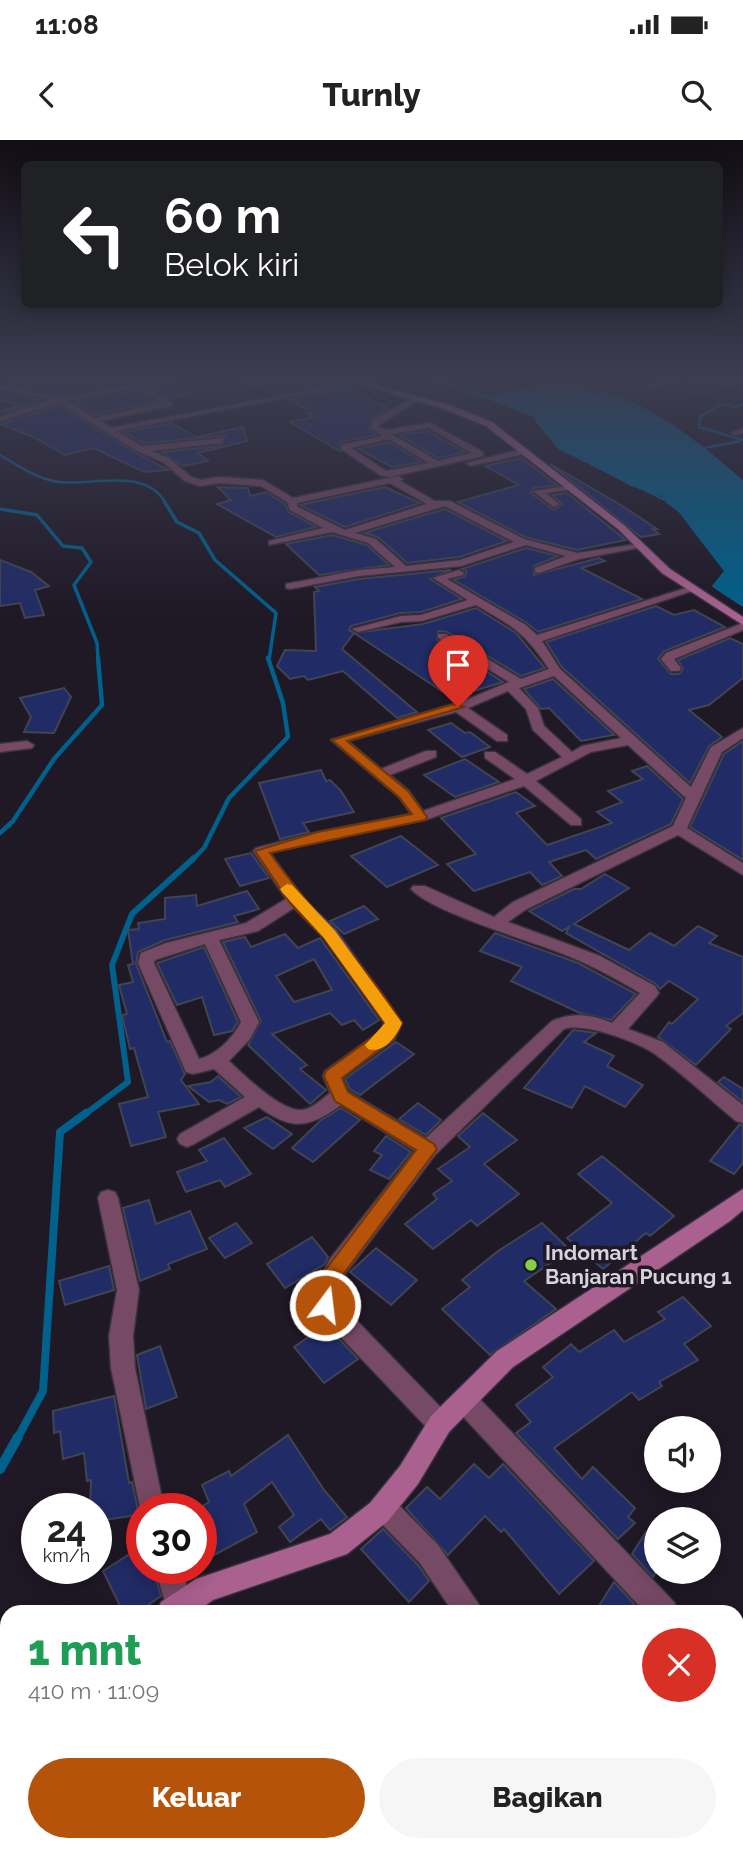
<!DOCTYPE html>
<html lang="id">
<meta charset="utf-8">
<style>
:root{--surface:#fff;--page:#f6f6f6;--text:#222;--muted:#767676;--accent:#b45309}
body{margin:0;font-family:Raleway,sans-serif;background:var(--page);color:var(--text);height:100vh;display:flex;flex-direction:column;font-size:26px;white-space:nowrap}
*{box-sizing:border-box;margin:0}
p{font-size:23px;color:var(--muted)}
.icon{flex:none;width:38px;height:38px;fill:none;stroke:currentColor;stroke-width:2;stroke-linecap:round;stroke-linejoin:round}
.map{position:relative;flex:1;overflow:hidden}
.sheet{position:absolute;left:0px;top:1465px;width:744px;height:247px;display:flex;flex-direction:column;background:var(--surface);border-radius:21px 21px 0 0;box-shadow:0 4px 18px #0003}
.sheet>*{flex:none}
.top-card{position:absolute;left:21px;top:21px;width:702px;height:147px;border-radius:10px;box-shadow:0 4px 18px #0003;background:#202124;color:#fff;overflow:hidden}
.fabs{position:absolute;left:644px;top:1276px;display:grid;gap:14px}
.fabs a{display:grid;place-items:center;width:77px;height:77px;border-radius:50%;background:var(--surface);box-shadow:0 4px 18px #0003;font-size:35px}
.speed{position:absolute;left:21px;top:1353px;display:flex;gap:14px;font-size:35px;font-weight:700;text-align:center}
.speed>*{display:grid;place-content:center;width:91px;height:91px;border-radius:50%;background:var(--surface);box-shadow:0 4px 18px #0003;line-height:1}
.speed small{font-size:18px;font-weight:400}
.speed .limit{border:10px solid #d22;background:#fff;color:#111}
.pin{position:absolute;display:grid;place-items:center;width:60px;height:60px;color:#fff;margin:-72px -30px;border-radius:50% 50% 50% 0;rotate:-45deg;box-shadow:0 0 7px #0007}
.pin .icon{rotate:45deg}
.me{position:absolute;width:77px;margin:-38px;rotate:15deg;stroke-linejoin:round;filter:drop-shadow(0 0 5px #0008)}
.turn{display:flex;align-items:center;gap:24px;height:147px;padding:0 28px;font-size:32px}
.turn .icon{width:91px;height:91px;stroke-width:2.5}
.turn b{display:block;font-size:49px;line-height:60px}
.round{display:grid;place-items:center;flex:none;width:74px;height:74px;border-radius:37px;background:var(--page)}
.summary{display:flex;align-items:center;justify-content:space-between;height:119px;padding:0 28px}
h1{font-size:42px;font-weight:800;line-height:52px;color:#1e9e55}
.button{display:flex;gap:14px;margin-top:auto;padding:14px 28px}
.button a{flex:1;height:80px;border-radius:42px;background:var(--accent);color:#fff;font-size:28px;font-weight:800;line-height:80px;text-align:center}
.button a+a{background:var(--page);color:var(--text)}
.status{display:flex;justify-content:space-between;align-items:center;height:49px;padding:0 35px;background:var(--surface);direction:ltr}
.status svg{height:19px;fill:currentColor}
header{display:flex;justify-content:space-between;align-items:center;height:91px;padding:0 28px;background:var(--surface);font-size:32px;font-weight:800}
.map>svg:first-child{display:block}
.water{fill:#00618c}
.lines{fill:none;stroke-linecap:round;stroke-linejoin:round}
.stream-far5{stroke:#00618c;stroke-width:2.5}
.stream-far4{stroke:#00618c;stroke-width:3.5}
.stream-far3{stroke:#00618c;stroke-width:4.5}
.stream-far2{stroke:#00618c;stroke-width:6}
.stream-far1{stroke:#00618c;stroke-width:8}
.stream{stroke:#00618c;stroke-width:10}
.building{fill:#212b65;stroke:#404453;stroke-width:2;fill-rule:evenodd}
.street-casing{stroke:#39323f;stroke-width:3}
.secondary-casing{stroke:#39323f;stroke-width:3}
.street{fill:#764965;fill-rule:evenodd}
.secondary{fill:#aa6190;fill-rule:evenodd}
.route{fill:#b45309;stroke:#753606;stroke-width:2}
.slow{fill:#f59e0b}
.poi-dot{fill:#88cf49;stroke:#1f1825;stroke-width:2.5}
.labels{text-anchor:middle;stroke-width:7;stroke-linejoin:round;paint-order:stroke}
.near-poi-label{font-size:21px;font-weight:bold;fill:#d7d3dc;stroke:#1f1825;text-anchor:start}
</style>
<div class="status"><b>11:08</b><svg viewBox="0 0 49 12"><path d="M0 12V9h3v3zM5 12V6h3v6zM10 12V3h3v9zM15 12V0h3v12zM26 1h20v11H26zM47 4h2v5h-2z"/></svg></div>
<header><svg class="icon" aria-label="back" viewBox="0 0 24 24"><path d="M15 5l-7 7 7 7"/></svg>Turnly<svg class="icon" aria-label="search" viewBox="0 0 24 24"><circle cx="10" cy="10" r="6"/><path d="M15 15l6 6"/></svg></header>
<div class="map">
<svg width="743" height="1710" viewBox="0 0 743 1710">
<rect width="100%" height="100%" fill="#1f1825"/>
<path class="water" d="M 559,246 C 645,260 678,286 743,342 L 743,465 L 714,446 L 725,431 L 680,371 L 661,356 L 631,346 L 559,308 L 534,277 L 487,259 Z"/>
<g class="lines">
<g class="stream-far5">
<polyline points="426,238 512,266"/>
<path d="M 489,258 C 510,254 531,247 553,246 C 628,244 690,296 743,342"/>
<polyline points="743,264 736,267 721,264 700,277 699,287 743,300"/>
<polyline points="536,280 559,308 669,362"/>
<polyline points="704,308 741,301"/>
<path d="M 0,315 C 19,326 37,339 59,342 C 91,346 145,327 165,362"/>
</g>
<g class="stream-far4">
<polyline points="164,361 177,382 199,393 215,420 276,473 269,520"/>
<polyline points="667,361 680,371 726,431 714,446 743,465"/>
<polyline points="0,369 37,375 63,406 82,408 91,422 74,445 97,503 98,520"/>
</g>
<g class="stream-far3">
<polyline points="0,693 13,681 54,619 102,565 98,518"/>
<polyline points="192,720 204,708 229,658 288,597 283,563 268,518"/>
</g>
<polyline class="stream-far2" points="84,975 128,942 112,825 132,774 194,718"/>
<polyline class="stream-far1" points="17,1299 43,1251 60,992 86,973"/>
<polyline class="stream" points="0,1329 18,1297"/>
</g>
<g class="building">
<polygon points="22,238 152,238 59,255 11,245"/>
<polygon points="239,238 329,238 337,242 275,254"/>
<polygon points="700,238 711,238 716,242 731,245 704,255 679,249"/>
<polygon points="172,243 191,254 169,258 152,248"/>
<polygon points="349,248 388,268 369,280 368,289 376,295 340,302 338,309 341,312 290,282 314,277 307,274 314,272 288,260"/>
<polygon points="136,251 154,262 95,275 74,262"/>
<polygon points="0,252 41,260 0,274 0,271 23,265 0,260"/>
<polygon points="59,266 136,313 168,330 144,332 94,308 65,315 33,297 0,284"/>
<polygon points="172,283 196,297 243,287 247,301 198,313 208,321 183,326 162,312 221,306 226,296 143,303 124,292"/>
<polygon points="428,291 465,312 438,318 399,295"/>
<polygon points="389,302 422,322 392,327 358,309"/>
<polygon points="522,318 557,345 533,348 531,353 554,370 562,364 552,355 567,353 626,400 577,410 525,397 458,362 519,345 485,326"/>
<polygon points="550,324 621,365 657,389 653,389 659,394 641,397"/>
<polygon points="218,347 248,348 250,356 266,352 285,364 289,372 316,387 276,397 217,364 231,360"/>
<polygon points="385,347 420,363 345,387 300,365"/>
<polygon points="445,369 507,401 459,417 407,423 378,397 364,393"/>
<polygon points="332,395 367,405 389,425 319,435 286,404"/>
<polygon points="526,408 558,416 534,426 534,435 599,418 605,421 581,428 642,459 538,492 527,483 454,440 465,436 467,432 462,429"/>
<polygon points="0,420 31,432 49,446 35,450 44,475 25,478 20,463 0,466"/>
<polygon points="451,430 430,439 462,459 421,472 400,473 351,486 349,490 354,493 342,509 417,572 397,578 343,531 308,540 304,536 290,539 277,526 285,510 316,511 314,452 319,451 315,447 359,439"/>
<polygon points="656,466 674,475 694,470 725,487 664,511 658,519 671,534 679,534 683,529 678,520 730,498 743,504 743,538 709,565 689,570 722,597 709,606 690,643 562,527 546,502"/>
<polygon points="476,468 516,493 545,528 521,536 447,492 438,491 437,500 503,542 452,558 354,493 423,484"/>
<polygon points="553,539 614,595 581,601 549,568 541,569 524,549"/>
<polygon points="64,548 71,557 54,593 24,592 31,577 20,558"/>
<polygon points="451,583 465,593 470,592 490,607 462,617 428,590"/>
<polygon points="743,601 743,720 690,687 724,614"/>
<polygon points="465,619 499,642 455,657 424,635"/>
<polygon points="647,626 683,659 671,684 596,719 586,710 549,722 562,736 542,745 530,732 474,751 447,724 476,714 441,678 516,652 535,666 516,673 547,705 612,683 597,672 622,662 608,651 643,639 632,631"/>
<polygon points="321,630 326,641 330,640 341,651 354,672 303,683 309,692 280,699 259,643"/>
<polygon points="401,696 438,725 387,747 351,716"/>
<polygon points="251,713 269,738 240,746 225,719"/>
<polygon points="605,734 629,748 574,784 629,810 650,793 674,806 698,786 717,796 709,803 743,817 743,873 726,886 731,889 696,925 658,897 669,882 672,884 698,859 669,841 660,849 656,844 566,793 569,787 562,791 529,771 574,749 581,749"/>
<polygon points="247,751 259,769 234,776 238,782 165,800 138,812 136,824 167,902 170,901 185,934 181,940 199,964 158,972 166,997 131,1006 119,964 148,957 134,908 130,909 122,875 127,874 119,845 133,842 128,825 133,824 128,790 139,789 138,783 165,779 165,758 196,755 197,766"/>
<polygon points="364,766 378,779 344,794 330,781"/>
<polygon points="495,793 578,823 636,854 611,880 580,873 511,841 522,827 480,811"/>
<path d="M 285,794 L 298,808 L 320,798 L 379,880 L 363,890 L 354,880 L 342,885 L 330,873 L 272,894 L 307,925 L 300,929 L 326,950 L 310,964 L 248,905 L 261,881 L 223,802 L 245,797 L 251,807 ZM 314,819 L 332,850 L 294,862 L 276,836 Z"/>
<polygon points="204,807 238,882 232,891 214,895 202,857 177,865 157,823"/>
<polygon points="573,890 596,893 584,902 614,916 607,926 643,945 625,967 585,946 572,968 524,948"/>
<polygon points="396,902 414,914 360,955 350,949 345,939"/>
<polygon points="218,936 241,957 227,964 219,960 209,962 188,946 211,942"/>
<polygon points="724,937 743,949 743,962 718,942"/>
<polygon points="418,963 441,980 426,995 399,979"/>
<polygon points="341,968 360,980 313,1022 292,1008 321,980"/>
<polygon points="483,973 517,1000 484,1024 519,1054 477,1086 471,1080 433,1109 405,1084 437,1059 433,1054 452,1041 438,1029 470,1007 458,996"/>
<polygon points="267,977 292,994 273,1009 244,988"/>
<polygon points="739,985 743,985 743,1023 734,1034 710,1021"/>
<polygon points="386,996 411,1012 389,1039 370,1030 382,1015 374,1011"/>
<polygon points="224,998 251,1034 225,1047 220,1040 186,1052 177,1032 207,1021 199,1010"/>
<polygon points="602,1016 674,1076 650,1096 646,1093 603,1129 567,1098 612,1063 578,1034"/>
<polygon points="149,1060 156,1084 190,1071 207,1109 168,1124 170,1129 140,1141 123,1068"/>
<polygon points="236,1083 252,1103 225,1118 209,1098"/>
<polygon points="542,1083 570,1110 524,1141 556,1169 490,1215 442,1169 470,1147 462,1140 498,1111"/>
<polygon points="312,1097 328,1117 325,1124 285,1148 267,1124"/>
<polygon points="376,1108 417,1140 391,1165 350,1132"/>
<polygon points="109,1126 114,1150 65,1165 59,1141"/>
<polygon points="683,1157 711,1186 684,1204 698,1220 659,1242 662,1246 639,1260 632,1252 554,1308 582,1339 593,1327 635,1368 628,1377 635,1383 618,1399 516,1293 531,1282 516,1265 553,1237 543,1227 571,1204 579,1212 614,1190 624,1202 665,1179 658,1172"/>
<polygon points="326,1185 358,1219 324,1243 294,1207"/>
<polygon points="160,1206 177,1257 146,1269 137,1215"/>
<polygon points="114,1256 129,1343 132,1342 139,1375 96,1381 96,1368 90,1368 91,1340 87,1341 84,1313 63,1319 60,1291 54,1293 53,1271"/>
<polygon points="288,1295 324,1350 347,1377 330,1390 321,1379 290,1402 279,1387 294,1375 272,1342 244,1364 257,1392 201,1422 201,1367 209,1362 202,1345 229,1331 231,1336"/>
<polygon points="474,1324 489,1338 503,1324 594,1421 559,1454 504,1389 501,1392 485,1376 448,1415 406,1368 427,1347 440,1359"/>
<polygon points="383,1389 418,1425 429,1441 409,1462 361,1409"/>
<polygon points="646,1392 656,1400 656,1432 653,1437 632,1414"/>
<polygon points="142,1406 142,1428 153,1428 161,1456 138,1472 123,1472 103,1431"/>
<polygon points="614,1442 634,1464 629,1472 595,1472"/>
</g>
<g class="lines">
<defs>
<g id="street">
<path d="M 169,238 L 183,238 L 145,247 L 171,262 L 171,266 L 101,281 L 111,288 L 357,241 L 361,243 L 117,291 L 142,306 L 224,298 L 221,303 L 151,311 L 169,318 L 191,337 L 201,340 L 219,337 L 263,340 L 293,358 L 398,336 L 403,339 L 400,341 L 435,361 L 450,361 L 524,399 L 577,413 L 638,404 L 643,407 L 579,419 L 539,433 L 535,432 L 535,428 L 566,416 L 526,405 L 461,426 L 359,436 L 290,449 L 286,448 L 286,444 L 359,430 L 395,427 L 368,403 L 332,392 L 269,405 L 269,401 L 323,388 L 290,370 L 287,362 L 261,346 L 219,343 L 200,346 L 185,341 L 163,322 L 137,311 L 59,263 L 0,281 L 0,277 L 51,259 L 0,249 L 0,245 L 59,258 ZM 137,248 L 161,263 L 95,278 L 67,261 ZM 390,343 L 427,364 L 345,390 L 298,367 L 297,363 ZM 445,366 L 514,402 L 460,420 L 406,426 L 376,399 L 355,393 Z"/>
<polygon points="676,238 687,238 647,250 643,248"/>
<polygon points="713,238 743,240 743,244 717,240"/>
<path d="M 414,257 L 417,261 L 378,286 L 385,290 L 430,283 L 483,312 L 483,316 L 390,337 L 380,335 L 341,309 L 341,305 L 383,296 L 371,289 L 372,280 ZM 429,288 L 472,313 L 438,321 L 391,294 ZM 389,299 L 429,323 L 386,331 L 351,308 Z"/>
<polygon points="743,288 743,293 735,295 731,293"/>
<polygon points="523,309 526,314 470,326 466,323"/>
<polygon points="574,345 574,349 546,353 559,364 554,367 533,351"/>
<path d="M 459,430 L 464,433 L 463,435 L 447,439 L 526,485 L 537,495 L 689,447 L 698,449 L 542,501 L 560,529 L 691,647 L 711,607 L 743,588 L 743,598 L 722,612 L 687,688 L 743,723 L 743,735 L 678,695 L 525,770 L 508,782 L 600,816 L 655,846 L 659,853 L 656,857 L 628,889 L 663,902 L 743,965 L 743,983 L 736,981 C 709,959 681,932 652,912 C 634,901 584,882 564,889 L 435,1015 L 346,1133 L 333,1156 L 449,1276 L 452,1284 L 449,1292 L 440,1296 L 431,1292 L 317,1172 L 311,1156 L 330,1119 L 415,1011 L 341,965 C 309,988 292,991 259,967 L 194,1004 L 187,1007 L 180,1004 L 177,999 L 180,994 L 245,957 L 214,929 L 193,934 L 186,932 L 138,823 L 141,813 L 166,803 L 246,783 L 286,759 L 253,711 L 256,708 L 318,692 L 411,674 L 399,657 L 331,600 L 461,562 L 509,542 L 438,498 L 438,494 L 446,494 L 521,539 L 549,529 C 524,492 514,487 476,465 L 422,481 L 401,482 L 358,492 L 352,489 L 401,476 L 421,475 L 468,460 L 433,438 ZM 554,536 L 621,598 L 582,606 L 572,612 L 544,586 L 538,568 L 519,548 ZM 508,551 L 526,569 L 533,590 L 562,617 L 527,634 L 495,612 L 485,612 L 485,618 L 515,639 L 423,671 L 409,651 L 390,635 L 436,617 L 436,611 L 426,611 L 381,629 L 348,601 L 456,572 L 497,601 L 507,601 L 507,595 L 468,568 ZM 628,605 L 686,658 L 673,686 L 513,762 L 494,777 L 425,746 L 413,746 L 411,749 C 430,771 527,800 558,812 C 587,823 614,837 640,853 L 612,883 C 591,874 573,872 552,881 L 426,998 L 348,951 L 342,938 L 394,900 L 402,883 L 336,790 L 301,756 L 270,713 L 319,700 L 425,680 L 524,646 L 571,685 L 581,685 L 581,679 L 536,641 L 591,612 ZM 294,768 L 324,798 L 384,883 L 381,891 L 325,931 L 323,936 L 330,953 C 322,959 312,969 302,970 C 281,972 243,934 229,921 L 250,899 L 259,882 L 219,800 L 258,791 ZM 205,804 L 241,882 C 233,898 216,915 199,919 L 154,823 L 155,820 Z"/>
<polygon points="743,483 743,490 674,519 681,528 679,531 671,531 661,519 666,513"/>
<polygon points="27,601 34,605 32,608 0,612 0,604"/>
<polygon points="108,1050 115,1052 118,1058 139,1150 133,1196 135,1228 164,1368 142,1368 142,1377 111,1228 109,1196 117,1150 98,1058 101,1052"/>
<polygon points="465,1250 474,1253 674,1462 678,1472 645,1472 456,1269 453,1261 456,1253"/>
<polygon points="383,1354 392,1358 438,1405 484,1472 453,1472 420,1423 374,1376 370,1367 374,1358"/>
<polygon points="155,1428 181,1428 193,1466 190,1472 168,1472"/>
<polygon points="647,1704 682,1704 685,1710 649,1710"/>
</g>
<g id="secondary">
<polygon points="338,238 349,238 450,265 492,282 624,385 670,429 743,477 743,485 662,433 618,389 486,286 444,269"/>
<polygon points="743,1049 743,1070 730,1081 513,1227 449,1292 418,1344 388,1381 347,1414 213,1460 196,1472 157,1472 161,1462 196,1439 330,1394 370,1363 400,1326 431,1276 497,1211"/>
<polygon points="7,1555 7,1585 0,1588 0,1558"/>
</g>
</defs>
<use href="#street" class="street-casing"/>
<use href="#secondary" class="secondary-casing"/>
<use href="#street" class="street"/>
<use href="#secondary" class="secondary"/>
</g>
<linearGradient id="sky" x2="0" y2="1"><stop stop-color="#110d14"/><stop offset="0.5" stop-color="#3c3d51"/><stop offset="1" stop-color="#3c3d51" stop-opacity="0"/></linearGradient>
<rect width="743" height="477" fill="url(#sky)"/>
<path class="route" d="M 454,564 L 464,567 L 347,601 L 408,651 L 427,677 L 425,680 L 270,713 C 311,772 364,821 402,883 L 393,899 L 342,938 L 348,952 L 434,1004 L 437,1009 L 345,1132 L 334,1150 L 332,1172 L 325,1174 L 318,1172 L 312,1156 L 317,1141 L 416,1010 L 335,961 L 324,936 L 326,931 L 381,891 L 385,883 L 324,798 L 290,763 L 255,711 L 318,692 L 412,674 L 399,657 L 332,600 Z"/>
<path class="slow" d="M 287,744 L 292,745 L 335,791 L 402,883 C 397,896 384,914 368,909 L 365,905 L 385,883 L 324,798 L 282,752 L 280,749 Z"/>
<circle class="poi-dot" cx="531" cy="1125" r="7"/>
<g class="labels">
<g class="near-poi-label">
<text x="545" y="1120">Indomart<tspan x="545" dy="24">Banjaran Pucung 1</tspan></text>
</g>
</g>
</svg>
<div class="fabs">
<a><svg class="icon" aria-label="sound" viewBox="0 0 24 24"><path d="M4 9h4l5-4v14l-5-4H4zM17 9q2 3 0 6"/></svg></a>
<a><svg class="icon" aria-label="layers" viewBox="0 0 24 24"><path d="M12 4l9 5-9 5-9-5zM3 14l9 5 9-5"/></svg></a>
</div>
<div class="speed"><div>24<small>km/h</small></div><div class="limit">30</div></div>
<div class="pin" style="left:458px;top:567px;background:#d93025"><svg class="icon" aria-label="arrive" viewBox="0 0 24 24"><path d="M6 21V4h12l-3 4 3 4H6"/></svg></div>
<svg class="me" style="left:325px;top:1165px" viewBox="-20 -20 40 40"><circle r="17" fill="#b45309" stroke="#fff" stroke-width="3"/><path d="M0-11L8 9 0 5-8 9z" fill="#fff"/></svg>
<div class="top-card">
<div class="turn"><svg class="icon" aria-label="left" viewBox="0 0 24 24"><path d="M17 20v-9H6M10 6l-5 5 5 5"/></svg><div><b>60 m</b>Belok kiri</div></div>
</div>
<section class="sheet">
<div class="summary"><div><h1>1 mnt</h1><p>410 m · 11:09</p></div><a class="round" style="background:#d93025;color:#fff"><svg class="icon" aria-label="close" viewBox="0 0 24 24"><path d="M6 6l12 12M18 6L6 18"/></svg></a></div>
<div class="button"><a>Keluar</a><a>Bagikan</a></div>
</section>
</div>
